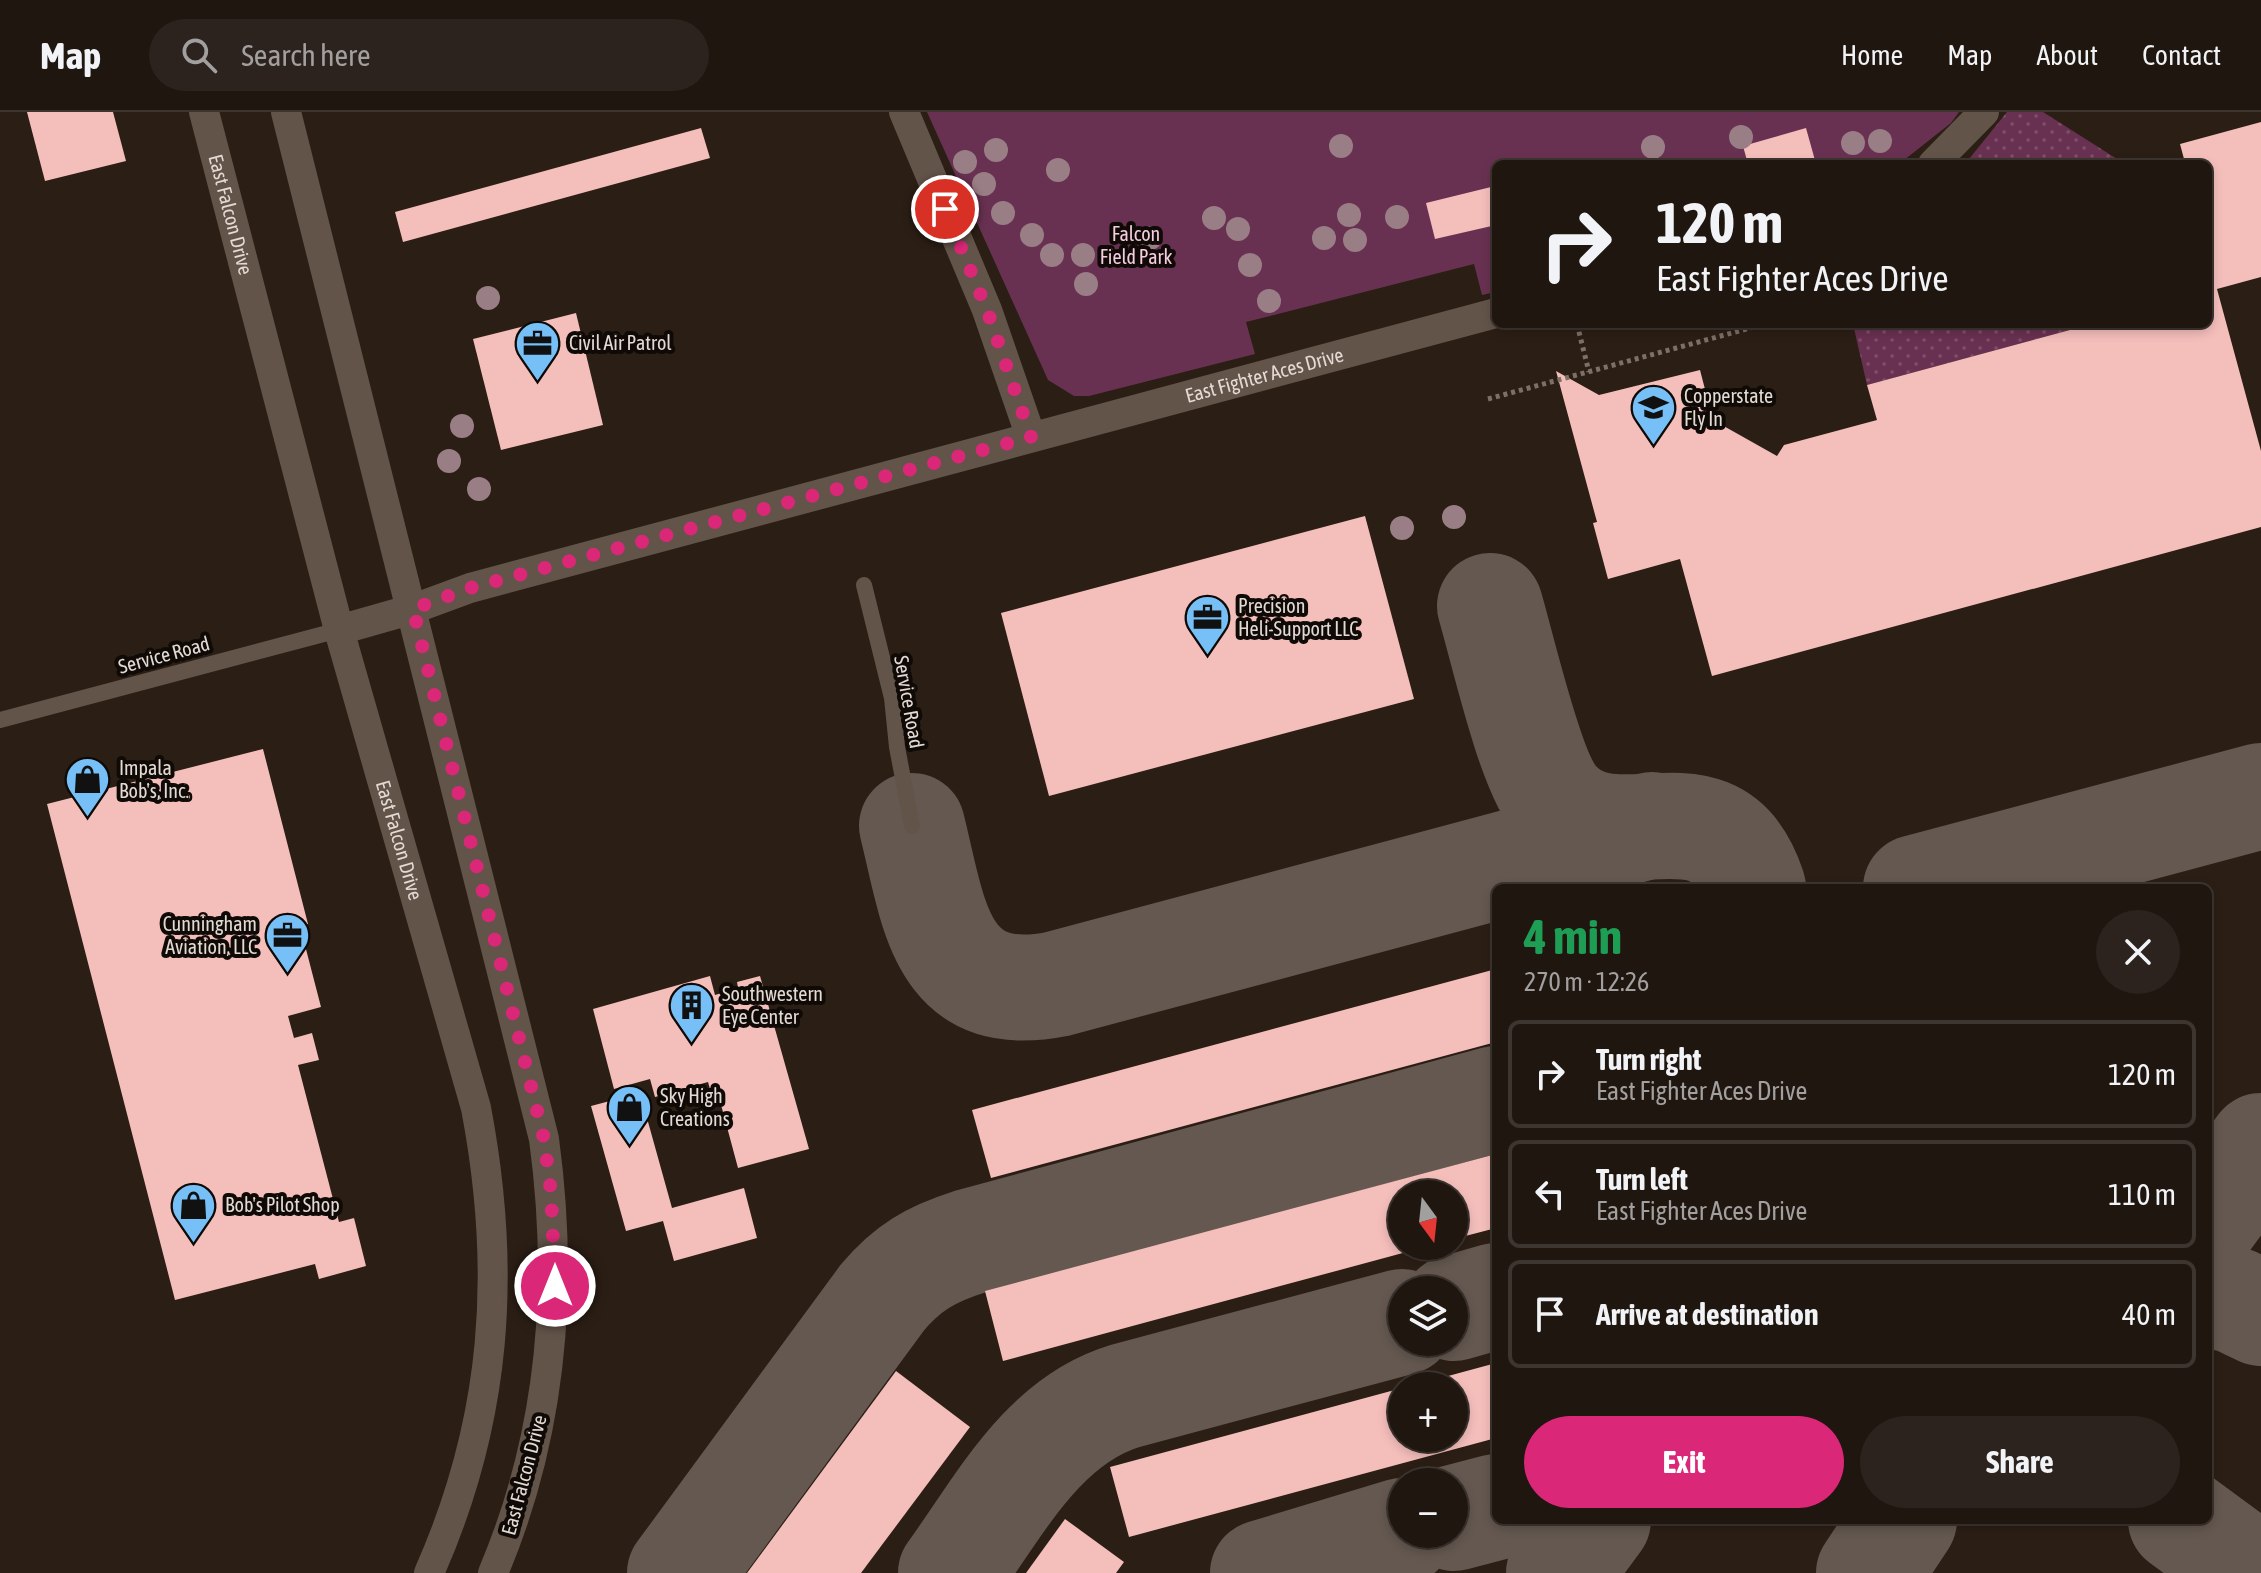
<!DOCTYPE html>
<meta charset="utf-8">
<style>
:root{--surface:#201610;--page:#2d231e;--text:#f1f3f6;--muted:#a29f9f;--line:#3d3530;--accent:#db2777}
body{margin:0;font-family:"Asap Condensed",sans-serif;background:var(--page);color:var(--text);height:100vh;display:flex;flex-direction:column;font-size:30px;white-space:nowrap}
*{box-sizing:border-box;margin:0}
p{font-size:26px;color:var(--muted)}
.icon{flex:none;width:44px;height:44px;fill:none;stroke:currentColor;stroke-width:2;stroke-linecap:round;stroke-linejoin:round}
.map{position:relative;flex:1;overflow:hidden}
.details{position:absolute;left:1492px;top:772px;width:720px;height:640px;display:flex;flex-direction:column;background:var(--surface);border-radius:12px;box-shadow:0 4px 12px #0003,0 0 0 2px var(--line)}
.details>*{flex:none}
.guide{position:absolute;left:1492px;top:48px;width:720px;height:168px;border-radius:12px;box-shadow:0 4px 12px #0003,0 0 0 2px var(--line);background:#201610;color:var(--text);overflow:hidden}
.needle{width:52px;rotate:165deg}
.controls{position:absolute;left:1388px;top:1068px;display:grid;gap:16px}
.controls a{display:grid;place-items:center;width:80px;height:80px;border-radius:50%;background:var(--surface);box-shadow:0 4px 12px #0003,0 0 0 2px var(--line);font-size:40px}
.pin{position:absolute;display:grid;place-items:center;width:68px;height:68px;color:#fff;margin:-34px;border:4px solid #fff;border-radius:50%;box-shadow:0 2px 8px #0007}
.me{position:absolute;width:88px;margin:-44px;rotate:0deg;stroke-linejoin:round;filter:drop-shadow(0 0 6px #0008)}
.turn{display:flex;align-items:center;gap:28px;height:168px;padding:0 32px;font-size:36px}
.turn .icon{width:104px;height:104px;stroke-width:2.5}
.turn b{display:block;font-size:56px;line-height:68px}
.round{display:grid;place-items:center;flex:none;width:84px;height:84px;border-radius:42px;background:var(--page)}
.head{display:flex;align-items:center;justify-content:space-between;height:136px;padding:0 32px}
h1{font-size:48px;font-weight:700;line-height:60px;color:#1e9e55}
.action{display:flex;gap:16px;margin-top:auto;padding:16px 32px}
.action a{flex:1;height:92px;border-radius:48px;background:var(--accent);color:#fff;font-size:32px;font-weight:700;line-height:92px;text-align:center}
.action a+a{background:var(--page);color:var(--text)}
ul{padding:0;list-style:none}
li{display:flex;align-items:center;gap:24px;height:108px;margin:0 16px 12px;padding:0 16px;border:4px solid var(--line);border-radius:12px}
li div{flex:1}
li b{display:block;font-size:30px}
li em{font-style:normal}
header{display:flex;align-items:center;gap:48px;box-sizing:border-box;height:112px;padding:0 40px;background:var(--surface);border-bottom:2px solid var(--line)}
header strong{font-size:38px}
nav{display:flex;gap:44px;margin-inline-start:auto;font-size:28px}
.search{width:560px;height:72px;background:var(--page);display:flex;align-items:center;gap:20px;box-sizing:border-box;padding:0 28px;border-radius:44px;color:var(--muted);font-size:30px}
.map>svg:first-child{display:block}
.grass{fill:url(#grass-dots)}
.park{fill:#693151}
.lines{fill:none;stroke-linecap:round;stroke-linejoin:round}
.taxiway{stroke:#645850;stroke-width:106}
.building{fill:#f4bebb}
.path{stroke:#7c7069;stroke-width:5;stroke-dasharray:4 4;stroke-linecap:butt}
.service{stroke:#635449;stroke-width:16}
.minor{stroke:#635449;stroke-width:30}
.tree{fill:#9a7e85}
.route{stroke:#db2777;stroke-width:14;stroke-dasharray:0 25.2}
.labels{text-anchor:middle;stroke-width:8;stroke-linejoin:round;paint-order:stroke}
.street-label{font-size:20px;fill:#e3dad4;stroke:#0f0a06}
.park-label{font-size:20px;fill:#f5cce0;stroke:#0f0a06}
.poi-label{font-size:20px;fill:#e3dad4;stroke:#0f0a06;text-anchor:start}
</style>
<header>
<strong>Map</strong>
<div class="search"><svg class="icon" aria-label="search" viewBox="0 0 24 24"><circle cx="10" cy="10" r="6"/><path d="M15 15l6 6"/></svg>Search here</div>
<nav><a>Home</a><a>Map</a><a>About</a><a>Contact</a></nav>
</header>
<div class="map">
<svg width="2261" height="1461" viewBox="0 0 2261 1461">
<defs>
<pattern id="grass-dots" width="8" height="8" patternUnits="userSpaceOnUse" patternTransform="scale(2)"><rect width="8" height="8" fill="#693151"/><path d="M2 2h.1M6 6h.1" fill="none" stroke="#7e4e69" stroke-width="1.8" stroke-linecap="round"/></pattern>
</defs>
<rect width="100%" height="100%" fill="#2b1e15"/>
<g class="grass">
<polygon points="2007,0 2043,0 2117,47 2118,52 1965,52"/>
<polygon points="1853,212 2092,212 1867,273"/>
</g>
<polygon class="park" points="927,0 1959,0 1951,11 1899,52 1496,52 1496,180 1482,183 1474,152 1246,210 1255,242 1089,284 1074,284 1048,268"/>
<g class="lines">
<g class="taxiway">
<path d="M 1490,494 C 1503,538 1530,660 1557,690 C 1617,755 1715,660 1753,776"/>
<path d="M 912,714 C 934,801 939,895 1057,872 L 1652,713"/>
<polyline points="1916,776 2261,684"/>
<polyline points="2208,1106 2261,1034"/>
<polyline points="2208,1183 2234,1188 2261,1201"/>
<polyline points="1454,1196 1496,1184"/>
<polyline points="1454,1406 1496,1395"/>
<polyline points="2181,1408 2230,1444 2246,1461"/>
<path d="M 680,1461 L 882,1186 C 907,1156 931,1142 969,1130 L 1496,987"/>
<path d="M 951,1461 C 999,1395 1042,1309 1125,1284 L 1402,1210"/>
<polyline points="1263,1461 1402,1419"/>
<polyline points="1559,1461 1598,1408"/>
<polyline points="1869,1461 1904,1408"/>
</g>
</g>
<g class="building">
<polygon points="27,0 113,0 126,49 45,69"/>
<polygon points="2261,10 2261,165 2217,177 2261,339 2261,415 1712,564 1680,447 1608,467 1593,411 1597,410 1556,259 1599,283 1700,258 1713,308 1777,344 1784,333 1877,308 1867,273 2092,212 2208,212 2208,52 2170,51 2184,47 2180,32"/>
<polygon points="701,16 710,46 403,130 395,100"/>
<polygon points="1806,16 1816,52 1748,52 1743,34"/>
<polygon points="1491,75 1496,113 1435,127 1426,91"/>
<polygon points="576,201 603,313 501,338 473,227"/>
<polygon points="1365,404 1414,587 1049,684 1001,501"/>
<polygon points="263,637 308,812 300,814 321,895 288,904 294,926 312,921 319,948 298,953 339,1110 354,1106 366,1154 319,1167 315,1152 175,1188 47,692"/>
<polygon points="1496,857 1496,930 991,1066 972,998"/>
<polygon points="710,864 715,883 738,876 737,870 760,864 809,1037 738,1056 720,989 714,991 708,970 655,985 650,967 614,977 593,897"/>
<polygon points="640,981 672,1096 744,1076 757,1126 674,1149 663,1109 626,1119 591,994"/>
<polygon points="1496,1042 1496,1116 1454,1127 1454,1082 1402,1082 1402,1134 1425,1135 1003,1249 985,1179"/>
<polygon points="1496,1251 1496,1326 1129,1425 1110,1355 1402,1276 1402,1326 1454,1326 1454,1274 1415,1273"/>
<polygon points="896,1259 970,1315 861,1461 747,1461"/>
<polygon points="1065,1407 1124,1450 1116,1461 1026,1461"/>
</g>
<g class="lines">
<g class="path">
<polyline points="1577,212 1589,260"/>
<polyline points="1488,287 1765,212"/>
</g>
<g class="service">
<polyline points="864,473 892,586 897,635 912,714"/>
<polyline points="0,608 339,518"/>
</g>
<g class="minor">
<path id="s1" d="M 204,0 L 339,518 L 476,996 C 507,1159 497,1308 429,1461"/>
<path d="M 286,0 L 544,1027 C 564,1175 552,1322 493,1461"/>
<polyline points="904,0 987,198 1031,325"/>
<polyline points="1933,52 1984,0"/>
<path id="s2" d="M 339,518 L 413,497 L 470,476 L 1496,201"/>
</g>
</g>
<g class="tree">
<circle cx="1741" cy="25" r="12"/>
<circle cx="1880" cy="29" r="12"/>
<circle cx="1853" cy="31" r="12"/>
<circle cx="1341" cy="34" r="12"/>
<circle cx="1653" cy="35" r="12"/>
<circle cx="996" cy="38" r="12"/>
<circle cx="965" cy="50" r="12"/>
<circle cx="1058" cy="58" r="12"/>
<circle cx="984" cy="72" r="12"/>
<circle cx="1003" cy="101" r="12"/>
<circle cx="1349" cy="103" r="12"/>
<circle cx="1397" cy="105" r="12"/>
<circle cx="1214" cy="106" r="12"/>
<circle cx="1238" cy="117" r="12"/>
<circle cx="1032" cy="123" r="12"/>
<circle cx="1150" cy="126" r="12"/>
<circle cx="1324" cy="126" r="12"/>
<circle cx="1355" cy="128" r="12"/>
<circle cx="1052" cy="143" r="12"/>
<circle cx="1083" cy="143" r="12"/>
<circle cx="1250" cy="153" r="12"/>
<circle cx="1086" cy="172" r="12"/>
<circle cx="488" cy="186" r="12"/>
<circle cx="1269" cy="189" r="12"/>
<circle cx="462" cy="314" r="12"/>
<circle cx="449" cy="349" r="12"/>
<circle cx="479" cy="377" r="12"/>
<circle cx="1454" cy="405" r="12"/>
<circle cx="1402" cy="416" r="12"/>
</g>
<g class="lines">
<polyline class="route" points="555,1174 551,1080 544,1027 413,497 470,476 1031,325 987,198 945,97"/>
</g>
<defs>
<symbol id="office-pin" viewBox="-11 -11 22 30"><path d="M0 17L-7.5 6A9.5 9.5 0 1 1 7.5 6Z" fill="#76c0f7" stroke="#0f0a06"/><path d="M-6-3h4V-5.5h4V-3h4V5H-6ZM-1-4.5V-3h2v-1.5ZM-6 0V1H6V0Z" fill="#111"/></symbol>
<symbol id="school-pin" viewBox="-11 -11 22 30"><path d="M0 17L-7.5 6A9.5 9.5 0 1 1 7.5 6Z" fill="#76c0f7" stroke="#0f0a06"/><path d="M0-5L7-2L0 1L-7-2ZM-4 1L0 2.5L4 1V4Q0 6-4 4Z" fill="#111"/></symbol>
<symbol id="shop-pin" viewBox="-11 -11 22 30"><path d="M0 17L-7.5 6A9.5 9.5 0 1 1 7.5 6Z" fill="#76c0f7" stroke="#0f0a06"/><path d="M-5-2.5h2.3a2.7 3.5 0 0 1 5.4 0H5L5.5 6h-11ZM-1.5-2.5h3a1.5 2.3 0 0 0-3 0Z" fill="#111"/></symbol>
<symbol id="building-pin" viewBox="-11 -11 22 30"><path d="M0 17L-7.5 6A9.5 9.5 0 1 1 7.5 6Z" fill="#76c0f7" stroke="#0f0a06"/><path d="M-4-6H4V6H1V3H-1V6H-4ZM-2.5-4.3h1.7v1.8h-1.7ZM.8-4.3h1.7v1.8H.8ZM-2.5-1h1.7V.8h-1.7ZM.8-1h1.7V.8H.8Z" fill="#111"/></symbol>
</defs>
<g fill-rule="evenodd">
<use href="#office-pin" x="512" y="206" width="51" height="69"/>
<use href="#school-pin" x="1628" y="270" width="51" height="69"/>
<use href="#office-pin" x="1182" y="480" width="51" height="69"/>
<use href="#shop-pin" x="62" y="642" width="51" height="69"/>
<use href="#office-pin" x="262" y="798" width="51" height="69"/>
<use href="#building-pin" x="666" y="868" width="51" height="69"/>
<use href="#shop-pin" x="604" y="970" width="51" height="69"/>
<use href="#shop-pin" x="168" y="1068" width="51" height="69"/>
</g>
<g class="labels">
<g class="street-label">
<text dy="7" stroke="none"><textPath href="#s1" startOffset="106">East Falcon Drive</textPath></text>
<text dy="7" stroke="none"><textPath href="#s2" startOffset="960">East Fighter Aces Drive</textPath></text>
<text transform="translate(164 543) rotate(-15)" y="7">Service Road</text>
<text transform="translate(909 590) rotate(80)" y="7">Service Road</text>
<text dy="7" stroke="none"><textPath href="#s1" startOffset="754">East Falcon Drive</textPath></text>
<text transform="translate(524 1363) rotate(-75)" y="7">East Falcon Drive</text>
</g>
<g class="park-label">
<text x="1136" y="129">Falcon<tspan x="1136" dy="23">Field Park</tspan></text>
</g>
<g class="poi-label">
<text x="569" y="238">Civil Air Patrol</text>
<text x="1684" y="291">Copperstate<tspan x="1684" dy="23">Fly In</tspan></text>
<text x="1238" y="501">Precision<tspan x="1238" dy="23">Heli-Support LLC</tspan></text>
<text x="119" y="663">Impala<tspan x="119" dy="23">Bob's, Inc.</tspan></text>
<text x="257" y="819" text-anchor="end">Cunningham<tspan x="257" dy="23">Aviation, LLC</tspan></text>
<text x="722" y="889">Southwestern<tspan x="722" dy="23">Eye Center</tspan></text>
<text x="660" y="991">Sky High<tspan x="660" dy="23">Creations</tspan></text>
<text x="225" y="1100">Bob's Pilot Shop</text>
</g>
</g>
</svg>
<div class="controls">
<a><svg class="needle" viewBox="-14 -14 28 28"><path d="M0-13l5 13h-10z" fill="#e53935"/><path d="M0 13l5-13h-10z" fill="#a29f9f"/></svg></a>
<a><svg class="icon" aria-label="layers" viewBox="0 0 24 24"><path d="M12 4l9 5-9 5-9-5zM3 14l9 5 9-5"/></svg></a>
<a>+</a>
<a>−</a>
</div>
<div class="pin" style="left:945px;top:97px;background:#d93025"><svg class="icon" aria-label="arrive" viewBox="0 0 24 24"><path d="M6 21V4h12l-3 4 3 4H6"/></svg></div>
<svg class="me" style="left:555px;top:1174px" viewBox="-20 -20 40 40"><circle r="17" fill="#db2777" stroke="#fff" stroke-width="3"/><path d="M0-11L8 9 0 5-8 9z" fill="#fff"/></svg>
<div class="guide">
<div class="turn"><svg class="icon" aria-label="right" viewBox="0 0 24 24"><path d="M7 20v-9h11M14 6l5 5-5 5"/></svg><div><b>120 m</b>East Fighter Aces Drive</div></div>
</div>
<section class="details">
<div class="head"><div><h1>4 min</h1><p>270 m · 12:26</p></div><a class="round"><svg class="icon" aria-label="close" viewBox="0 0 24 24"><path d="M6 6l12 12M18 6L6 18"/></svg></a></div>
<ul>
<li><svg class="icon" aria-label="right" viewBox="0 0 24 24"><path d="M7 20v-9h11M14 6l5 5-5 5"/></svg><div><b>Turn right</b><p>East Fighter Aces Drive</p></div><em>120 m</em></li>
<li><svg class="icon" aria-label="left" viewBox="0 0 24 24"><path d="M17 20v-9H6M10 6l-5 5 5 5"/></svg><div><b>Turn left</b><p>East Fighter Aces Drive</p></div><em>110 m</em></li>
<li><svg class="icon" aria-label="arrive" viewBox="0 0 24 24"><path d="M6 21V4h12l-3 4 3 4H6"/></svg><div><b>Arrive at destination</b></div><em>40 m</em></li>
</ul>
<div class="action"><a>Exit</a><a>Share</a></div>
</section>
</div>
